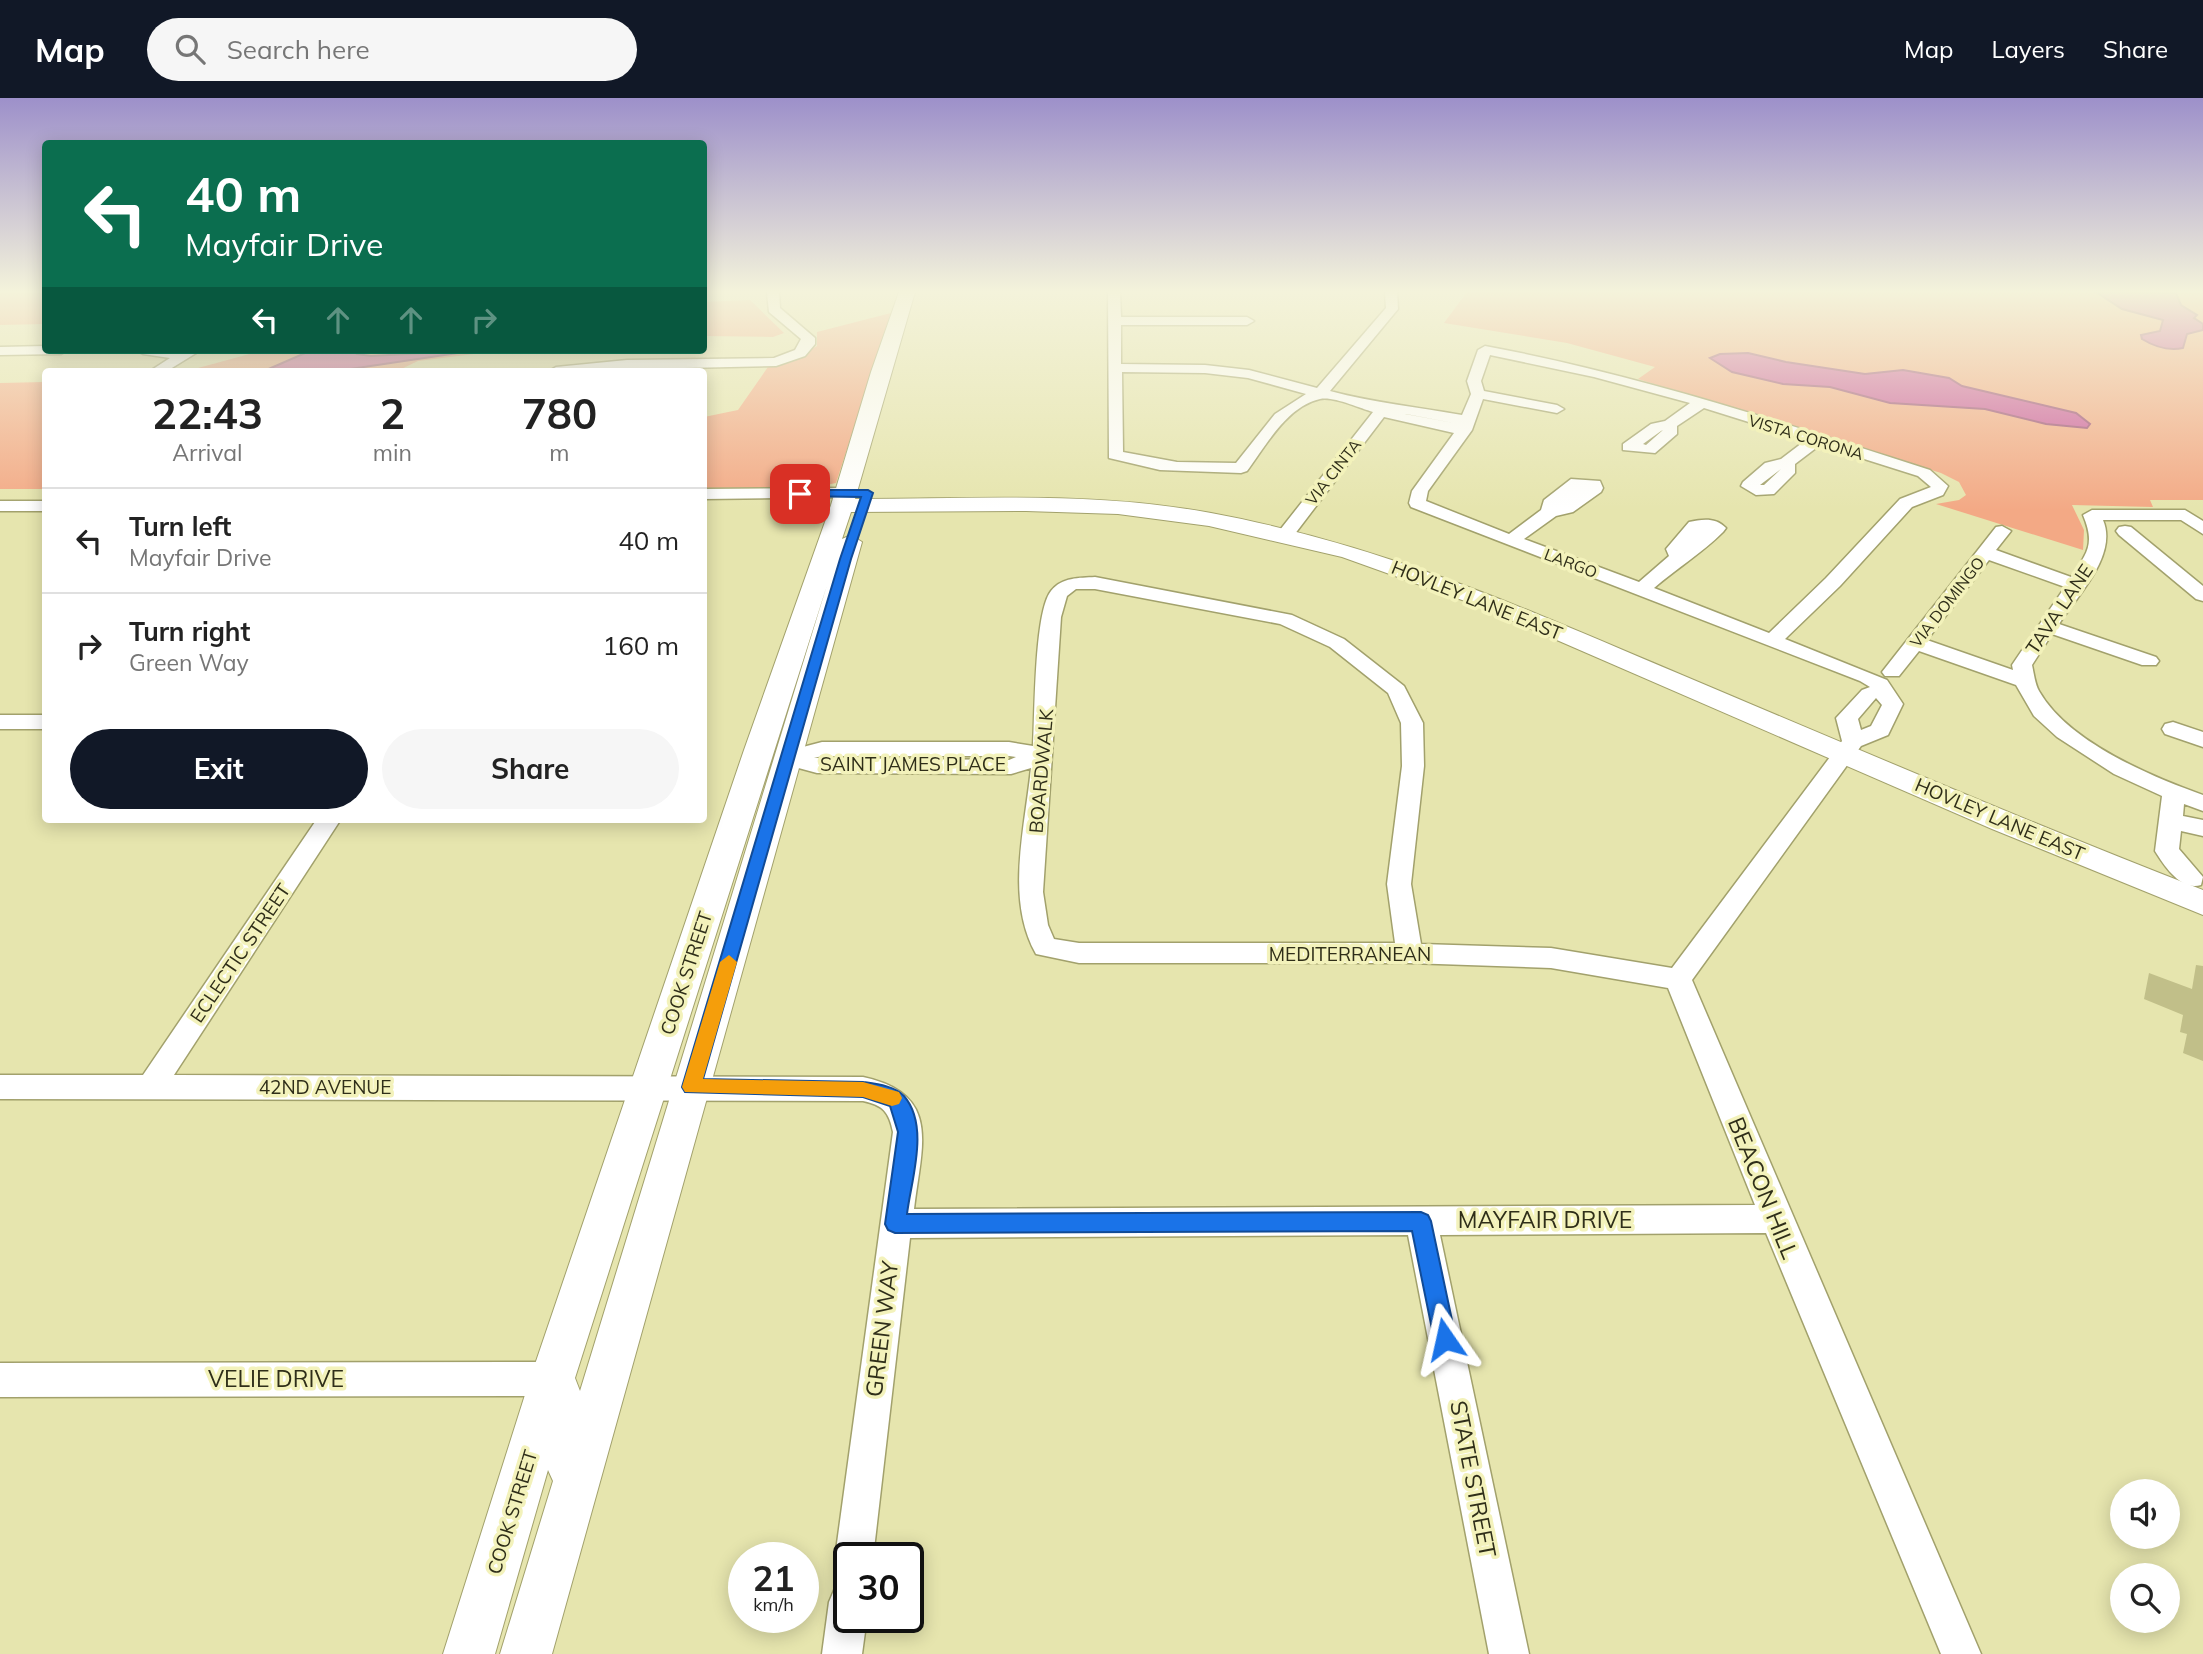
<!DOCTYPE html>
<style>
:root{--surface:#fff;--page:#f6f6f6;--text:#222;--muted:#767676;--line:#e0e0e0;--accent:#111827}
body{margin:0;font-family:Mulish,sans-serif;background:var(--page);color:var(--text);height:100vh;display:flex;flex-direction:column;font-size:26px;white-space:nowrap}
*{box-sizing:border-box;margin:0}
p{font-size:23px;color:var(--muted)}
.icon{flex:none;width:38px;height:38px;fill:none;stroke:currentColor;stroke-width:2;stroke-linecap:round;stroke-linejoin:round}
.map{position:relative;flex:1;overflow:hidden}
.details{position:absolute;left:42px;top:270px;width:665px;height:455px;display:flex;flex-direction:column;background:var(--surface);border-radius:7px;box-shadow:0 4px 18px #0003}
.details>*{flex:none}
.guide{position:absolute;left:42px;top:42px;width:665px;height:214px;border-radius:7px;box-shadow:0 4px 18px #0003;background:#0b6e4f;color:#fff;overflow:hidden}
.buttons{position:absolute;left:2110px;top:1381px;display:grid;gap:14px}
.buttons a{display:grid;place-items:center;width:70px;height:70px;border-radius:50%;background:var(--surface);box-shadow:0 4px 18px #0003;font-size:35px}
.speed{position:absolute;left:728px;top:1444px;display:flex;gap:14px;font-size:35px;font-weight:700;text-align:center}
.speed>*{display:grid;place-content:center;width:91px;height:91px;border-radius:50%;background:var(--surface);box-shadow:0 4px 18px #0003;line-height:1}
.speed small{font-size:18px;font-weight:400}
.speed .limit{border:4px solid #111;border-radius:10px;background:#fff;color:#111}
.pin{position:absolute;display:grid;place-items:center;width:60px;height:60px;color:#fff;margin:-30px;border-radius:14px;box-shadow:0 4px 10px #0006}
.me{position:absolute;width:77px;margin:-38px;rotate:349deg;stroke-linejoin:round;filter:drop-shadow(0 0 5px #0008)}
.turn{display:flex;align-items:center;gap:24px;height:147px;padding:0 28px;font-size:32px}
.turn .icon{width:91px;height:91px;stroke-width:2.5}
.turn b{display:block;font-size:49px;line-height:60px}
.lanes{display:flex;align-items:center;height:66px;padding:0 28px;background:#0003;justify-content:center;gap:35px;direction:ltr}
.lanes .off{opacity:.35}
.eta{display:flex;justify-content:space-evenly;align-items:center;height:119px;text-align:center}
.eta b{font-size:42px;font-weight:700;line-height:49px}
.cta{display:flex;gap:14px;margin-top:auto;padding:14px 28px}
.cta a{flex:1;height:80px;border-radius:42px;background:var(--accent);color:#fff;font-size:28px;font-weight:700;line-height:80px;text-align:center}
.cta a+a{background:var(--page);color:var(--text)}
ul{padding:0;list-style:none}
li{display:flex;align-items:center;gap:21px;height:105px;padding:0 28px;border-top:2px solid var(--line)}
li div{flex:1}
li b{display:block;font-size:26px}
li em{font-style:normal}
header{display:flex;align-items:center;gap:42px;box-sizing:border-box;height:98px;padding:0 35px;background:var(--accent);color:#fff}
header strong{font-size:33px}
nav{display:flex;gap:38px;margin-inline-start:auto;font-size:24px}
.search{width:490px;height:63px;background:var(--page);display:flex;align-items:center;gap:18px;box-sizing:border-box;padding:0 24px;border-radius:38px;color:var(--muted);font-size:26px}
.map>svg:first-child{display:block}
.green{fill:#f3a985}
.water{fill:#cc5a9c;stroke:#9d4d75;stroke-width:2}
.building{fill:#c1bf89}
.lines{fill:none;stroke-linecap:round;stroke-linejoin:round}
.minor-casing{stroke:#a2a16c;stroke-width:3}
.major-casing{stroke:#a2a16c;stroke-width:2}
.minor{fill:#fff;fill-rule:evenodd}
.major{fill:#fff;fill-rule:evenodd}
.route{fill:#1a73e8;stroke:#114b97;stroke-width:2}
.slow{fill:#f59e0b}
.labels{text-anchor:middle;stroke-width:7;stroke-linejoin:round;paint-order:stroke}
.far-street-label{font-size:16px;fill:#2f2e19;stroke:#f3f2bb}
.street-label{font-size:19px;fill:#2f2e19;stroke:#f3f2bb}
.near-street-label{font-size:23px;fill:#2f2e19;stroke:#f3f2bb}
</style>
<header>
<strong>Map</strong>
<div class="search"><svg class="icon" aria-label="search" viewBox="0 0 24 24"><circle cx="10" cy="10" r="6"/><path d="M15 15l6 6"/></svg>Search here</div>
<nav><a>Map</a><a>Layers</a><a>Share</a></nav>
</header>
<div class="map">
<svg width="2203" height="1556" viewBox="0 0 2203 1556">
<rect width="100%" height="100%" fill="#e6e5ae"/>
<g class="green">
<polygon points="1467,194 2203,195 2203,402 2150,402 2153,409 2072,407 2084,432 2083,452 1936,406 1959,402 1966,397 1959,384 1941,375 1638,281 1655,269 1567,245 1444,225"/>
<polygon points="0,195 45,195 45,226 0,227"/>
<polygon points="750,202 784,235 773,239 704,238 704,204"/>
<polygon points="891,215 836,385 815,389 704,390 704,319 738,312 770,266 790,263 817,248 817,234"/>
<polygon points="264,252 506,252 418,263 397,273 187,273"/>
<polygon points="45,284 45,391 0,391 0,285"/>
</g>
<g class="water">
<path d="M 2096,194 L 2176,195 L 2181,207 L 2197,217 L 2194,220 L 2203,226 L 2203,232 L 2187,236 L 2183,250 C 2168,253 2155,249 2142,241 L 2141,237 L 2160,233 L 2163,222 L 2122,211 Z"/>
<polygon points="312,252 352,252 357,256 371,258 478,252 337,273 264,273"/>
<polygon points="1748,255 1786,264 1865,276 1903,272 1949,280 1962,288 2076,315 2090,326 2087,330 2046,326 1985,311 1890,305 1830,289 1783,286 1732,274 1710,260 1720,256"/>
</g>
<polygon class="building" points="2196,867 2203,868 2203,963 2183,955 2187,936 2180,934 2183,917 2144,901 2149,875 2192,891"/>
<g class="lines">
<defs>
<g id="minor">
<polygon points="767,194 779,194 780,210 815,240 815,246 805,258 776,268 549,273 556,269 627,262 774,260 795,252 801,241 769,214"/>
<path d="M 1108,194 L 1120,194 L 1121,219 L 1247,219 L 1254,223 L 1247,227 L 1121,227 L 1121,266 L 1205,267 L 1249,272 L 1317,290 L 1386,210 L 1385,194 L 1397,194 L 1398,211 L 1330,293 C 1375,305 1417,309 1462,317 L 1471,296 L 1467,283 L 1478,252 L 1485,248 C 1637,276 1783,325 1930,372 L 1948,388 L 1943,397 L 1912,409 L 1840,488 L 1785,541 L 1887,582 L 1903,606 L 1888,637 L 1861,648 L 1692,882 L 1981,1556 L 1941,1556 L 1766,1135 L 1440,1137 L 1529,1556 L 1489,1556 L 1408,1137 L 910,1140 L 873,1460 L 849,1460 L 849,1477 L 840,1474 L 835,1460 L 893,1034 C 889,1014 883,1007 863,1003 L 0,1001 L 0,977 L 143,977 L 317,721 L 341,721 L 174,977 L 863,979 C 943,996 921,1049 914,1111 L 1755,1107 L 1668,890 L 1551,870 L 1409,865 L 1079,865 L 1036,856 C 1005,801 1025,730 1031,670 L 1011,676 L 817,675 L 780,665 L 777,660 L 780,655 L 822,644 L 1009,644 L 1033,648 C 1035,618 1034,514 1051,493 C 1062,479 1079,480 1095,479 L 1292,517 L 1344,541 L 1404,588 L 1423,625 L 1424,668 L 1411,786 L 1421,846 L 1551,850 L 1672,870 L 1842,643 L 1836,620 L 1862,592 L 1870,589 L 1860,583 L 1411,409 L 1409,405 L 1412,393 L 1454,335 L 1384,319 L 1291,441 L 1285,442 L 1276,437 L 1373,314 C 1359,310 1333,298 1320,301 C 1287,308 1265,349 1247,373 L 1241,375 L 1160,372 L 1109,360 ZM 1490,257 L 1594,279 L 1690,305 L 1665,323 L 1651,326 L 1623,346 L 1623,352 L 1655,355 L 1677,336 L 1677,328 L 1704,310 L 1806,342 L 1781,361 L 1765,365 L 1743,384 L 1741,388 L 1756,397 L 1774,396 L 1795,375 L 1795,366 L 1820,347 L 1918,378 L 1931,389 L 1900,401 L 1826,480 L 1769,535 L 1654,490 C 1677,470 1701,456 1723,434 L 1726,430 C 1716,419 1702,421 1689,424 L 1666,451 L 1669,458 L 1639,484 L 1524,441 L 1556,418 L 1573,414 L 1601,394 L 1603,390 L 1600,383 L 1571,381 L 1544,402 L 1541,412 L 1509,436 L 1426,403 L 1428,393 L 1472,332 L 1483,301 L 1557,315 L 1564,311 L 1557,307 L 1484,293 L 1481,283 ZM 1122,274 L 1205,275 L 1248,280 L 1306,296 L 1275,316 L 1236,365 L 1177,364 L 1123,354 ZM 1405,316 L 1406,316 L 1459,326 ZM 1663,332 L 1646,347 L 1643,346 L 1661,333 ZM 1781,371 L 1764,387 L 1760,387 ZM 1076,491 L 1095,491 L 1280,526 L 1330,549 L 1388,595 L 1401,625 L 1402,668 L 1387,786 L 1395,845 L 1079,845 L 1054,841 L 1048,827 L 1043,794 L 1061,519 L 1067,498 ZM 1876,600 L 1882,607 L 1871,628 L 1861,632 L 1858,621 ZM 822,658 L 1009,658 L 1016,659 L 1009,662 L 814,660 Z"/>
<polygon points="46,248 46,252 68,252 61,256 0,257 0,249"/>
<polygon points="136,252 201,252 167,273 150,273 170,260 143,256"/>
<polygon points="845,390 853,395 851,399 704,401 704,391"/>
<rect x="0" y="403" width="46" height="10"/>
<path d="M 2092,412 L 2185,412 L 2203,423 L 2203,436 L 2181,422 L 2103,422 C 2118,457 2078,497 2059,526 L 2156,559 L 2159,563 L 2156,567 L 2142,567 L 2052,536 L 2032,567 C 2034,576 2035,586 2039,593 C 2068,644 2150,678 2203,697 L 2203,713 L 2184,706 L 2183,718 L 2203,722 L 2203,738 L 2181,733 L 2179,751 L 2203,779 L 2201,787 C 2181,793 2165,769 2155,753 L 2162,698 L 2114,676 L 2057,639 L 2034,618 L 2016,587 L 1919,553 L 1899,578 L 1885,578 L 1882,574 L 1996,429 L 2002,428 L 2011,433 L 1996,452 L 2071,479 C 2088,454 2095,446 2083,417 ZM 1989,462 L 2065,489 L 2012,567 L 2013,572 L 1927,542 Z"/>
<polygon points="2125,428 2131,429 2203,488 2203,503 2196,501 2119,437 2116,433 2119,429"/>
<rect x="0" y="617" width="46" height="14"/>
<polygon points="2173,624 2203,634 2203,649 2165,636 2162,631 2165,626"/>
<polygon points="552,1264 564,1269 569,1281 564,1293 552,1298 0,1299 0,1265"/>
<polygon points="849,1484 849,1519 867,1519 862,1556 822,1556 829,1504 835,1490"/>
</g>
<path id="major" d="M 899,194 L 915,194 L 855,401 C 973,401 1093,393 1211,415 C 1383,447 1522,509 1682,577 C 1855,650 2028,724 2203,792 L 2203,817 L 1992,731 L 1476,507 L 1342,459 L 1209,428 L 1118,416 L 1026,413 L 851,414 L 842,441 L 851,437 L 862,444 L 552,1556 L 500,1556 L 553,1383 L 548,1372 L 495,1556 L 443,1556 L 530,1281 L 744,652 L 831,407 L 871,274 ZM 827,487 L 580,1293 L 575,1280 Z"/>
</defs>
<use href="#minor" class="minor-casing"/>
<use href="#major" class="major-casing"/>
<use href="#minor" class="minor"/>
<use href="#major" class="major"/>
</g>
<linearGradient id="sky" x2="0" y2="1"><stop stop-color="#9d90ca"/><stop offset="0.47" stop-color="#f4f3db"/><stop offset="1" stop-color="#f4f3db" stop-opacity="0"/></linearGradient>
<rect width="2203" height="412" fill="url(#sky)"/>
<path class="route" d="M 800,392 L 868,392 L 873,395 L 851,461 L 703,981 L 863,984 C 877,986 895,988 904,998 C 930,1028 911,1082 907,1116 L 1421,1114 L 1428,1117 L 1431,1123 L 1456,1241 L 1453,1249 L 1445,1252 L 1437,1249 L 1434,1241 L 1412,1133 L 895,1135 L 888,1132 L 885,1126 L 898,1034 L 890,1008 L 863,999 L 685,994 L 682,989 L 840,461 L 861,399 L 796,398 L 795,396 Z"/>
<polygon class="slow" points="729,857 737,864 703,981 863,984 899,994 902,1000 899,1006 892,1008 863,999 685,994 682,989 720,864"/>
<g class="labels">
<g class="far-street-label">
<text transform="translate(1806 339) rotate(17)" y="6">VISTA CORONA</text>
<text transform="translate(1333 374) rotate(-52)" y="6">VIA CINTA</text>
<text transform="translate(1571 465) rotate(21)" y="6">LARGO</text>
<text transform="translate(1947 504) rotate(-52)" y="6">VIA DOMINGO</text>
</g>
<g class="street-label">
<text transform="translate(1477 502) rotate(22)" y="7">HOVLEY LANE EAST</text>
<text transform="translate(2059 511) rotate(-56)" y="7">TAVA LANE</text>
<text x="913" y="673">SAINT JAMES PLACE</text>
<text transform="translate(1041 673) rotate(-85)" y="7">BOARDWALK</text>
<text transform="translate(2000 721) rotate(23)" y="7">HOVLEY LANE EAST</text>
<text transform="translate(240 855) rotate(-56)" y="7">ECLECTIC STREET</text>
<text x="1350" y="863">MEDITERRANEAN</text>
<text transform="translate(686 875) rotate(-72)" y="7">COOK STREET</text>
<text x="325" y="996">42ND AVENUE</text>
<text transform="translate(512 1414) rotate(-73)" y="7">COOK STREET</text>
</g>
<g class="near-street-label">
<text transform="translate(1763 1090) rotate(68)" y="8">BEACON HILL</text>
<text x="1545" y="1130">MAYFAIR DRIVE</text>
<text transform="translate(882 1231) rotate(-83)" y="8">GREEN WAY</text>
<text x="276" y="1289">VELIE DRIVE</text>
<text transform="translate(1473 1381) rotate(79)" y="8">STATE STREET</text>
</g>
</g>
</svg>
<div class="buttons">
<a><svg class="icon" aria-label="sound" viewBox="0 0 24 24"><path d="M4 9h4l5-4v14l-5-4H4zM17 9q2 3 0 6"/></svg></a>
<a><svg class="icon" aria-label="search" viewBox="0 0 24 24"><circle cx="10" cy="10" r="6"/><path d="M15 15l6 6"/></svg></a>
</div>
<div class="speed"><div>21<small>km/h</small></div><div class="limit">30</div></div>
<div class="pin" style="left:800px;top:396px;background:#d93025"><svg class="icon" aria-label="arrive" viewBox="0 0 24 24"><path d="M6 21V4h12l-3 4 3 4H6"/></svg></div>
<svg class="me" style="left:1445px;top:1241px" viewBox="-20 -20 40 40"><path d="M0-17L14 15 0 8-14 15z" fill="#1a73e8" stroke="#fff" stroke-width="4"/></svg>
<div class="guide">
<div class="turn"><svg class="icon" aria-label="left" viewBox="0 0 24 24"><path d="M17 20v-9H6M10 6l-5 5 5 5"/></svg><div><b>40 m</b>Mayfair Drive</div></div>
<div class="lanes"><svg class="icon" aria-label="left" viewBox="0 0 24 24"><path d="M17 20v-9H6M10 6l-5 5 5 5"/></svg><svg class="icon off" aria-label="ahead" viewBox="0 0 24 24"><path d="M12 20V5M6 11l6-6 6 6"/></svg><svg class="icon off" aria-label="ahead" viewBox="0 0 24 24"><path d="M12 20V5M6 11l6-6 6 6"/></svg><svg class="icon off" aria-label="right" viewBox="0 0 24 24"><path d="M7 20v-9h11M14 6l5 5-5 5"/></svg></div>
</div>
<section class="details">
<div class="eta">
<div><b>22:43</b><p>Arrival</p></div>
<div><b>2</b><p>min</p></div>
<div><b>780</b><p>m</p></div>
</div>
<ul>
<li><svg class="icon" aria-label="left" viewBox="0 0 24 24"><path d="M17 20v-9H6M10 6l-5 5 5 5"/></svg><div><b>Turn left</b><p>Mayfair Drive</p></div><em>40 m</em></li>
<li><svg class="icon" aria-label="right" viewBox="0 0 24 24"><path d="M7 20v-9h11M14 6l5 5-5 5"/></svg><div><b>Turn right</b><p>Green Way</p></div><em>160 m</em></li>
</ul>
<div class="cta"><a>Exit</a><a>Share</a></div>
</section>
</div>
